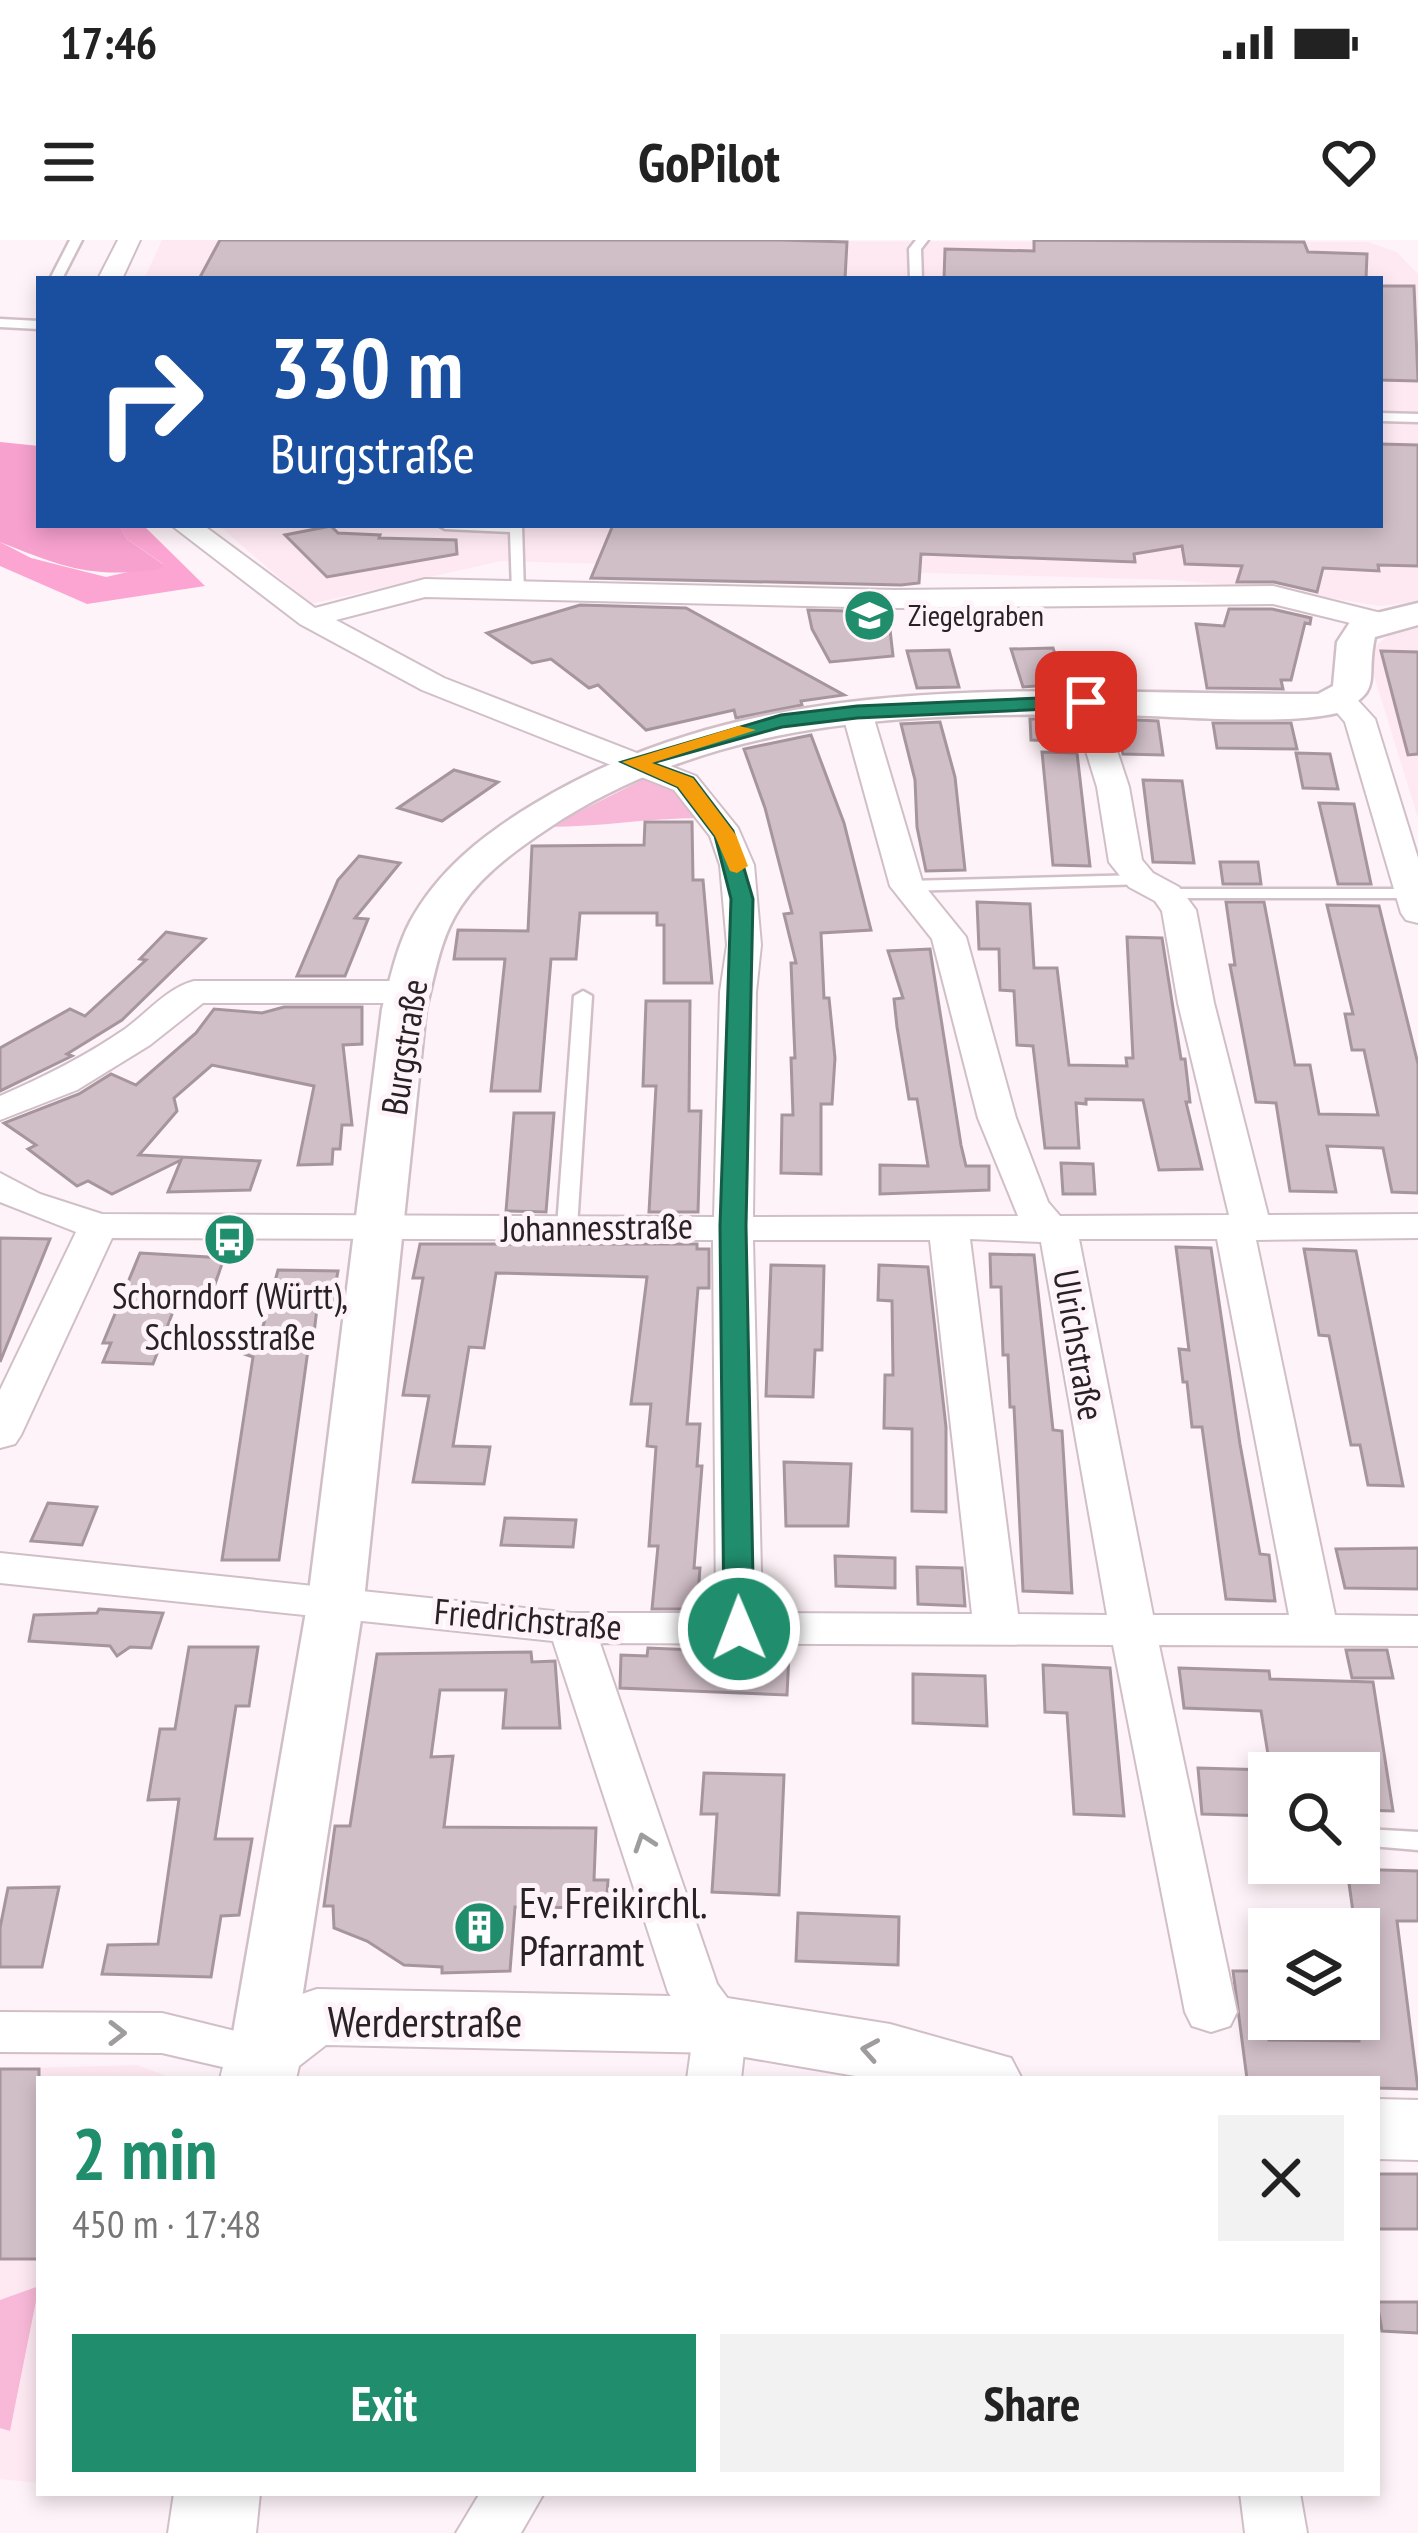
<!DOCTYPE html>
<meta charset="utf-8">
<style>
:root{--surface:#fff;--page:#f2f2f2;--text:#222;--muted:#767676;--accent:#208d6c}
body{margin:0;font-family:"PT Sans Narrow",sans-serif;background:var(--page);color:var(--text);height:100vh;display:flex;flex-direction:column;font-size:45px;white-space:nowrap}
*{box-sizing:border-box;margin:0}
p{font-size:39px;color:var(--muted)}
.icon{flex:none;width:66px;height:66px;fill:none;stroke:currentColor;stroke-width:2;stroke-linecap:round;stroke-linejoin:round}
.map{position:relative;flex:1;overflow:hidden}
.panel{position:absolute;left:36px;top:1836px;width:1344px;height:420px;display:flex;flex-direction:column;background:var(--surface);border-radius:0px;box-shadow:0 6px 18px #0003}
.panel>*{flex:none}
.top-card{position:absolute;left:36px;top:36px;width:1347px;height:252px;border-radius:0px;box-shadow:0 6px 18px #0003;background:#1a4fa0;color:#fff;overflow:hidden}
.controls{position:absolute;left:1248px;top:1512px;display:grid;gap:24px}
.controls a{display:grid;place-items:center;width:132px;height:132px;border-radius:0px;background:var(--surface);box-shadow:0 6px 18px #0003;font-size:60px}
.pin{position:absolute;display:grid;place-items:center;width:102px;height:102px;color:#fff;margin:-51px;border-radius:24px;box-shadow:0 6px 18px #0006}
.me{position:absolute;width:132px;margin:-66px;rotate:359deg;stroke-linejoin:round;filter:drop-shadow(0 0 9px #0008)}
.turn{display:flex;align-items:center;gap:42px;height:252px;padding:0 36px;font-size:54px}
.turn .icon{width:156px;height:156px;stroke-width:2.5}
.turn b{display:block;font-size:84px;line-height:102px}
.round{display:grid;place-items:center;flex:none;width:126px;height:126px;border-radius:0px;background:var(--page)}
.headline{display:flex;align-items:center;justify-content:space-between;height:204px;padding:0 36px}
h1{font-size:72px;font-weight:700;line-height:90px;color:var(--accent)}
.button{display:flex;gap:24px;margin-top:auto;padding:24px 36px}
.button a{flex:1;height:138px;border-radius:0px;background:var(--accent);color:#fff;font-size:48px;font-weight:700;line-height:138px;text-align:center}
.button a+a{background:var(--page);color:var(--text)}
.status{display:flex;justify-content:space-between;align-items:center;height:84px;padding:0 60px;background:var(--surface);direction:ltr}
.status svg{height:33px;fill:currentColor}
header{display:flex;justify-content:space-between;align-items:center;height:156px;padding:0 36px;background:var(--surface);font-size:54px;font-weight:700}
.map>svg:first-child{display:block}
.built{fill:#fee9f3}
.green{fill:#f8b9d8}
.forest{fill:#fca5d2}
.water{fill:#f7a1ce}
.building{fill:#d1bfc8;stroke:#a6959d;stroke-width:3}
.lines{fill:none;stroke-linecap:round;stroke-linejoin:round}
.service-casing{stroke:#d1bfc7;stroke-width:5}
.minor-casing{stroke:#d1bfc7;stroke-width:4}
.tertiary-casing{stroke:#d1bfc7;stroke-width:5}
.secondary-casing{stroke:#d1bfc7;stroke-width:4}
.service{fill:#fff;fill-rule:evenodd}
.minor{fill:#fff;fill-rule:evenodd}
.tertiary{fill:#fff;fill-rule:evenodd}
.secondary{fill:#fff;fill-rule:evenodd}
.oneway{stroke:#9f9c9d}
.route{fill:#208d6c;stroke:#155c46;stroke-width:3}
.slow{fill:#f59e0b}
.labels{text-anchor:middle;stroke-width:10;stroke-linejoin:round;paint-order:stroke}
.far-poi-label{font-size:30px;fill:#292225;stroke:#fef3f8;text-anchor:start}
.street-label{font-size:36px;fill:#292225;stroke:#fef3f8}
.poi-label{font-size:36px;fill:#292225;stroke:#fef3f8}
.near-poi-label{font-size:42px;fill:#292225;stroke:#fef3f8;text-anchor:start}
.near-street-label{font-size:42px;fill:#292225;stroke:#fef3f8}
</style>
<div class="status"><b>17:46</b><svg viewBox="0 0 49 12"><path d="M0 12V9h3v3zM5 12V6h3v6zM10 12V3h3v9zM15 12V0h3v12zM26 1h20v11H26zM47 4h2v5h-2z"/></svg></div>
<header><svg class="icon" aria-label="menu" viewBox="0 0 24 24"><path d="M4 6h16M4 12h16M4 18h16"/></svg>GoPilot<svg class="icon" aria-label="heart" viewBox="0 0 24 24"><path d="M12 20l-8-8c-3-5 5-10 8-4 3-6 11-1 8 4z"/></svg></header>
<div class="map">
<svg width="1418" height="2293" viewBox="0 0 1418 2293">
<rect width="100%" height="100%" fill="#fef3f8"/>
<g class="built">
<polygon points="162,0 1368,2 1397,12 1418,34 1418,362 1379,366 1282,350 1173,340 501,321 310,364 218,285 1380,285 1380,39 144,39"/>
<polygon points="1418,386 1418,578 1367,413 1389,395"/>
<polygon points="137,1825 175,1839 39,1839 39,2243 0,2239 0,1829"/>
</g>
<g class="green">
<path d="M 646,538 L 677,546 L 700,578 C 648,578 600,587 548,587 Z"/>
<polygon points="39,2046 10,2191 0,2188 0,2060"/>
</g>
<polygon class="forest" points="119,285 143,285 205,346 87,364 0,326 0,302 31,318 106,337 163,324 127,299"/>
<path class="water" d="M 0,202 L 39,206 L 39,285 L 119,285 L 127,299 L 164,325 L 160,329 C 91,339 63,327 0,302 Z"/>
<g class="building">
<polygon points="220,0 781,0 847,2 845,39 199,39"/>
<polygon points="1034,0 1304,2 1308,12 1367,14 1366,39 944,39 945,9 1034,11"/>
<polygon points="1380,46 1414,46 1418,141 1380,140"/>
<polygon points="1380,204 1418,205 1418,326 1378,325 1379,331 1323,328 1317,352 1274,342 1237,342 1242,326 1185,324 1182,306 1134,314 1135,322 921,314 919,343 901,345 591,338 613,285 1380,285"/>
<polygon points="331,286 338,293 380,295 379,298 456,300 457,314 327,337 285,295"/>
<polygon points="580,365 686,368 844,455 801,461 802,465 736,478 734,470 646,490 598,445 589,448 551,419 532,423 487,393"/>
<polygon points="1229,369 1272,369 1311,378 1310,384 1305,383 1291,440 1281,440 1283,449 1207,448 1196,384 1224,386"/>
<polygon points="808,370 888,372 893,416 830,422 812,389"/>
<polygon points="1053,408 1065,444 1023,447 1011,409"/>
<polygon points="949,410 959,447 917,448 907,411"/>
<polygon points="1381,411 1418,412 1418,514 1408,515"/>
<polygon points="1030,479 1059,479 1061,501 1031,500"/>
<polygon points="1114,479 1158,481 1163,515 1123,514"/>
<polygon points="940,482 955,537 965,630 926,631 917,587 915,540 901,484"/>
<polygon points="1213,483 1291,483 1297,509 1217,508"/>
<polygon points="811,495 844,583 871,690 821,693 824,758 829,758 835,818 832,864 821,864 821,934 781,933 782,875 793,875 791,818 795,818 791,723 796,723 784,674 792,673 765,568 744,509"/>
<polygon points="1042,512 1077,513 1090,626 1053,625"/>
<polygon points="1296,513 1330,514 1338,549 1303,548"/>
<polygon points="454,530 498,542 442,581 398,568"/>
<polygon points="1143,540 1182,541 1194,623 1153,622"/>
<polygon points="1319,563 1354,564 1371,644 1338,644"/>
<polygon points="645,582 692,582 693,640 703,640 712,743 664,743 664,685 657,685 657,673 580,673 576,719 551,719 540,851 491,851 505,719 454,719 458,690 528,691 532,606 644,605"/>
<polygon points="359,616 400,623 355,678 368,679 345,736 297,736 338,640"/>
<polygon points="1220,622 1258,622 1261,644 1223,644"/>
<polygon points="977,662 1030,664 1034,728 1057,728 1069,825 1127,826 1126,818 1133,818 1127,697 1162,698 1181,819 1185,819 1190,862 1186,862 1202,929 1159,930 1143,860 1086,859 1086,864 1076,863 1079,908 1045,908 1033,806 1017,805 1014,751 1000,750 999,709 979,709"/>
<polygon points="1226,662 1264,662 1295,825 1310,825 1319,874 1378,875 1364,810 1352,810 1345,774 1353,774 1327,665 1379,666 1418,824 1418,953 1392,952 1383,908 1327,906 1336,952 1290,951 1276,863 1256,862 1230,725 1235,725"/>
<polygon points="166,692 205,699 122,780 67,814 72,816 0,851 0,808 70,769 85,776 146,720 140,719"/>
<polygon points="930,709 961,905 966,926 989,926 989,950 880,954 880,925 928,926 917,859 909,859 897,787 894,759 903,758 888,711"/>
<polygon points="646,761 690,761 689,871 701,871 698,972 649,972 656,846 643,846"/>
<polygon points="284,767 362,767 362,804 343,805 352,885 342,885 340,909 333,909 332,924 298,925 314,846 212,825 174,858 177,871 139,915 260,921 250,950 168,952 181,920 112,954 88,941 77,946 28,909 36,905 4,883 79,854 111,834 136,845 196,793 214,769 262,773"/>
<polygon points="514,873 554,873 546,972 506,971"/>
<polygon points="1061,923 1093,924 1095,954 1063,954"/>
<polygon points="0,998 50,999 0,1122"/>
<polygon points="420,1004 697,1004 697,1009 709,1009 709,1048 698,1048 687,1184 700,1184 697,1226 702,1226 694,1328 700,1328 697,1369 652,1369 658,1306 649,1306 656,1207 647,1206 651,1164 631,1164 647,1037 496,1033 484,1108 469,1107 453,1206 490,1207 484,1244 413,1242 429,1156 403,1155 423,1038 413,1038"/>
<polygon points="1176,1007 1211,1008 1240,1204 1260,1314 1269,1315 1275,1361 1226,1359 1202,1187 1192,1187 1187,1142 1183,1142 1179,1109 1189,1110"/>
<polygon points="1304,1009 1356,1011 1403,1246 1368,1245 1360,1205 1351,1205 1329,1096 1319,1095"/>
<polygon points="140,1013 224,1018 213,1050 200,1050 192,1070 174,1069 153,1124 103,1122 111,1103 103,1103"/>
<polygon points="990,1014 1034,1015 1053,1190 1062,1191 1072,1353 1023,1351 1014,1167 1010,1167 1008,1115 1003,1115 1001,1047 991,1047"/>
<polygon points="771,1025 824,1026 822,1110 815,1110 813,1157 766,1156"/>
<polygon points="879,1025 928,1027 946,1187 946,1272 912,1271 912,1189 884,1188 885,1135 893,1135 892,1061 878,1060"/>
<polygon points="278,1030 338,1031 331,1068 317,1068 312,1110 308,1110 279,1320 222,1320 253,1117 244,1114 248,1090 262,1090"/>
<polygon points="784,1222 851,1224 848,1286 786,1286"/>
<polygon points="48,1263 97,1267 82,1305 31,1301"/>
<polygon points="505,1278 576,1280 573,1307 501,1305"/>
<polygon points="1418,1308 1418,1349 1345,1348 1336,1309"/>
<polygon points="835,1316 895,1318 895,1348 836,1346"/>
<polygon points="917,1327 962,1328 965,1366 918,1364"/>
<polygon points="99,1369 163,1373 151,1408 130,1407 117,1416 110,1406 29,1401 34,1375 97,1373"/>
<polygon points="189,1407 258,1407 249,1466 236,1466 215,1599 252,1599 239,1675 221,1676 211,1737 102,1734 108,1705 158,1704 179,1559 148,1560 160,1489 175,1489"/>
<polygon points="648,1408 789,1414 787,1455 620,1448 621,1415 647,1416"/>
<polygon points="1346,1410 1387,1410 1393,1438 1352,1438"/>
<polygon points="531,1412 532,1422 555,1421 560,1488 503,1488 506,1450 440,1450 431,1517 453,1516 444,1587 596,1588 594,1640 608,1640 606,1668 515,1667 510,1731 442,1733 442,1727 404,1725 367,1701 334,1688 333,1666 324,1666 335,1586 350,1586 377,1414"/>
<polygon points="1043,1425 1110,1428 1124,1576 1074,1574 1067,1473 1045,1472"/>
<polygon points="1179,1428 1269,1431 1270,1439 1373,1442 1393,1571 1359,1570 1359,1533 1271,1533 1261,1471 1184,1468"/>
<polygon points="913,1434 985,1436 987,1486 913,1483"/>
<polygon points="1198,1528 1269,1530 1269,1576 1202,1574"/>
<polygon points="704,1533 784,1535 779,1655 712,1652 717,1574 701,1574"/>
<polygon points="1347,1629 1418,1631 1418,1681 1397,1681 1418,1849 1377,1848 1377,1839 1247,1839 1233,1731 1269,1731 1269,1800 1359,1801 1359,1679 1354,1679"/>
<polygon points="59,1647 42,1727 0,1727 0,1688 8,1648"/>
<polygon points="798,1673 899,1677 898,1725 796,1721"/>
<rect x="0" y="1829" width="39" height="190"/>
<rect x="1377" y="1934" width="41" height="55"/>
<polygon points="1377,2062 1418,2062 1418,2093 1382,2091"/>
</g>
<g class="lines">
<defs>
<g id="service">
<polygon points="70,0 82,0 62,39 50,39"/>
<polygon points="916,0 928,0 921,9 922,39 910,39 909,9"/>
<polygon points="0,79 39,81 39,89 0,87"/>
<polygon points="1380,173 1418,174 1418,182 1380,181"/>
<polygon points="438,285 522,285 524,354 512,351 510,292 445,289"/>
<polygon points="1141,635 1149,640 1147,644 907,651 899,646 907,641"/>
<polygon points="1167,649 1413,649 1418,650 1418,658 1161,658 1159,654"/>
<polygon points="583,751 592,756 577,987 567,993 557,987 574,756"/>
<polygon points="1365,1589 1418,1592 1418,1610 1359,1605 1359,1591"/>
</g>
<g id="minor">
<polygon points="118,0 140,0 122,39 98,39"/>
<path d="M 171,285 L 203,285 L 315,368 L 425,339 L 895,350 L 1273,346 L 1389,375 L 1394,381 L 1379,390 L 1273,364 L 895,368 L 425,357 L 336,380 L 444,438 L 696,536 L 738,588 L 754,625 L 761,705 L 756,752 L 753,977 L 1018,976 L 978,878 L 932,699 L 890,646 L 842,472 L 857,463 L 872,472 L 923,644 L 966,697 L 1016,878 L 1048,962 L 1060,976 L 1229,975 L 1178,763 L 1162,671 L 1155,661 L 1129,647 L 1109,622 L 1097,547 L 1071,462 L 1086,453 L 1101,462 L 1129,547 L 1142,620 L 1153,633 L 1179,647 L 1196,670 L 1214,763 L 1268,975 L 1418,974 L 1418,998 L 1256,1000 L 1335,1375 L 1418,1376 L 1418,1406 L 1159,1405 L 1237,1772 L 1230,1786 L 1211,1792 L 1192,1786 L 1185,1772 L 1113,1405 L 600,1403 L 717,1744 L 747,1785 L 741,1839 L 687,1839 L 694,1789 L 668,1752 L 553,1401 L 0,1343 L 0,1313 L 572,1373 L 716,1373 L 713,1000 L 112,998 L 21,1195 L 15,1204 L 0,1208 L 0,1150 L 76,992 L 0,962 L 0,933 L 40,954 L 102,974 L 714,977 L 720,752 L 727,705 L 720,625 L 710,596 L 674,550 L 422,450 L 300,384 ZM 970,999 L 1041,1002 L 1107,1375 L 1018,1374 ZM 1079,999 L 1217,999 L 1289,1375 L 1153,1375 ZM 753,1000 L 930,1000 L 972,1374 L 762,1373 Z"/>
<polygon points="1341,451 1352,454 1375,479 1418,618 1418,683 1406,680 1401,673 1345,482 1326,460"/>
<path d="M 194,741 L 409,741 L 422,744 L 427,752 L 422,760 L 409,763 L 203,763 L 150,805 L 77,850 L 0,880 L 0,856 C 44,837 86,816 125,789 C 147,773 167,748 194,741 Z"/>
<polygon points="0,1772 162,1773 280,1802 288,1816 280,1830 261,1836 162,1813 0,1812"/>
<polygon points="480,2253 544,2253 521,2293 456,2293"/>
<polygon points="1240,2253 1300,2253 1307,2293 1245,2293"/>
</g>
<path id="tertiary" d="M 1418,363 L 1418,385 L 1375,397 C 1365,442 1385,450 1337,473 C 1283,486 1179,476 1119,475 C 925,473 735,473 564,578 C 527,602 486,629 461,666 C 440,697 435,734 426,769 L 364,1360 L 293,1816 L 284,1833 L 266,1839 L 238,1833 L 229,1816 L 308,1360 L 382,769 C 390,740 396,709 410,682 C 438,630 484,594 534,564 C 769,421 1054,455 1318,454 L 1333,446 L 1337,402 L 1352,379 Z"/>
<g id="secondary">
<path d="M 317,1749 L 721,1757 L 890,1784 L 1011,1818 L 1022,1839 L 873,1839 L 721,1813 L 326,1805 L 299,1826 L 296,1839 L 220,1839 C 231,1785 268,1764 317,1749 Z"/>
<polygon points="1377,1859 1418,1860 1418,1920 1377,1919"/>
<polygon points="174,2253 260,2253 256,2293 168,2293"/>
</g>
</defs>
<use href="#service" class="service-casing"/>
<use href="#minor" class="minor-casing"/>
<use href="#tertiary" class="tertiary-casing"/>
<use href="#secondary" class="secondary-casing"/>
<use href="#service" class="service"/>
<use href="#minor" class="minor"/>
<use href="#tertiary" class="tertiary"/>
<use href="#secondary" class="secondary"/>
</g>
<defs><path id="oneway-chevron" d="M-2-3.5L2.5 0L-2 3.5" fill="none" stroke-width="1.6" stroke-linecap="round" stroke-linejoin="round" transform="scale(3)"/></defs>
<g class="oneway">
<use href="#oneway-chevron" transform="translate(644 1602) rotate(-109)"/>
<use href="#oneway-chevron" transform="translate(117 1793)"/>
<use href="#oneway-chevron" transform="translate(870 1810) rotate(-170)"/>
</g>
<polygon class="route" points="1086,456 1093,458 1093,467 857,478 782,487 652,523 693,538 733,591 753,659 746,986 754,1389 739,1399 728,1396 724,1389 720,986 731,659 715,596 678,547 622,522 781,475 857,466"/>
<polygon class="slow" points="739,486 756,490 652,523 693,538 736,595 748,626 737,633 730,631 715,596 678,547 622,522"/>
<defs>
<symbol id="school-disc" viewBox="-11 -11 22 22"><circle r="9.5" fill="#208d6c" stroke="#fef3f8"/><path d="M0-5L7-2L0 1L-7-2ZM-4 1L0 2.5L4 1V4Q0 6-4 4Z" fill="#fff"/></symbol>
<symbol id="bus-disc" viewBox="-11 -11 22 22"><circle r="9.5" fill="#208d6c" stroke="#fef3f8"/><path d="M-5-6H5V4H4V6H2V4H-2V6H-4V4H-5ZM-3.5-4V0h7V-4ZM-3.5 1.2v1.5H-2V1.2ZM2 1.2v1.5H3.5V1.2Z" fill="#fff"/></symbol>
<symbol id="building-disc" viewBox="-11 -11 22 22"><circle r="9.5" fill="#208d6c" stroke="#fef3f8"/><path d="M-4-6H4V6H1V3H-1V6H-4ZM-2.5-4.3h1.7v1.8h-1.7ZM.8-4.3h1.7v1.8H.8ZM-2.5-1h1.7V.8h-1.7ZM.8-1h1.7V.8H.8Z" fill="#fff"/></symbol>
</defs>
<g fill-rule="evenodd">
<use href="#school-disc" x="840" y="346" width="59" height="59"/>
<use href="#bus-disc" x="200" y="970" width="59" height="59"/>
<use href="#building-disc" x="450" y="1658" width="59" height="59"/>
</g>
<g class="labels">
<g class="far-poi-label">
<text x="908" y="386">Ziegelgraben</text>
</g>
<g class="street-label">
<text transform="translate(404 807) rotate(-81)" y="13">Burgstraße</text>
<text transform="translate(597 987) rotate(-1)" y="13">Johannesstraße</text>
<text transform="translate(1079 1105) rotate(80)" y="13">Ulrichstraße</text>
<text transform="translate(528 1379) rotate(5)" y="13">Friedrichstraße</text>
</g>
<g class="poi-label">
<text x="230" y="1069">Schorndorf (Württ),<tspan x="230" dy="41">Schlossstraße</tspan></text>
</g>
<g class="near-poi-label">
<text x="519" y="1678">Ev. Freikirchl.<tspan x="519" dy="48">Pfarramt</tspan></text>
</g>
<g class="near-street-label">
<text x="425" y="1797">Werderstraße</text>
</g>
</g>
</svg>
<div class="controls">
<a><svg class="icon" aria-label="search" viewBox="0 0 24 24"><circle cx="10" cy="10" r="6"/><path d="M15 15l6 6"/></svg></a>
<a><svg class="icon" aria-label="layers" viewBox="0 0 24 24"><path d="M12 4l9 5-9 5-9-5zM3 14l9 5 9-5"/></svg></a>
</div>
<div class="pin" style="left:1086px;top:462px;background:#d93025"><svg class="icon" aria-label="arrive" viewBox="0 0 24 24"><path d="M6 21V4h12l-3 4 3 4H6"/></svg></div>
<svg class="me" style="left:739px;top:1389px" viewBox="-20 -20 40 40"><circle r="17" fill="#208d6c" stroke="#fff" stroke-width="3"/><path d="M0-11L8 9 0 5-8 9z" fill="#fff"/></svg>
<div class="top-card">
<div class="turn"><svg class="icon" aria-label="right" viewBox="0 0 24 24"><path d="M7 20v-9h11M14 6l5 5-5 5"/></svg><div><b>330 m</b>Burgstraße</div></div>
</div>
<section class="panel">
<div class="headline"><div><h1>2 min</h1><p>450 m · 17:48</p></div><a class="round"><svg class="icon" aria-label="close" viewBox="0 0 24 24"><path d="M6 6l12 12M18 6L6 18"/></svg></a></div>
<div class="button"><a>Exit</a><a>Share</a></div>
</section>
</div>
